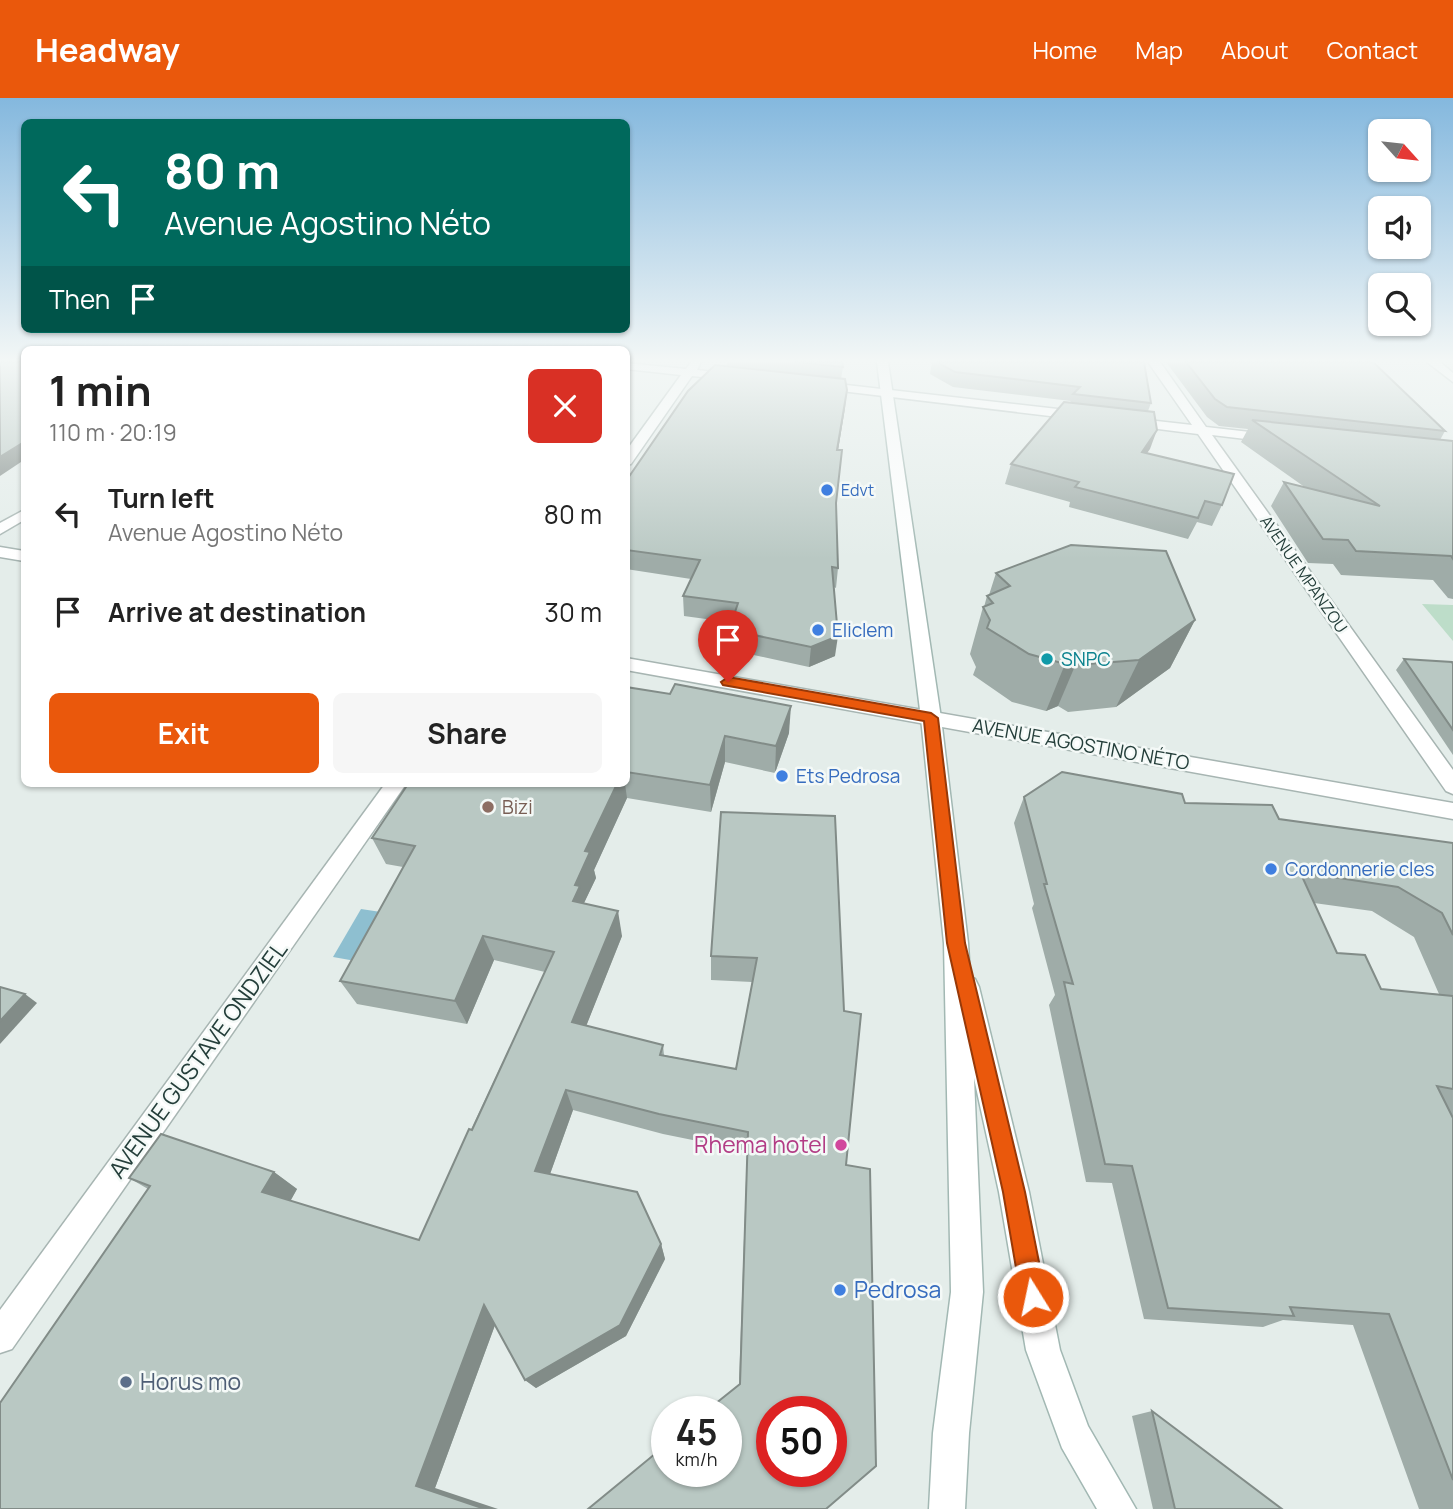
<!DOCTYPE html>
<meta charset="utf-8">
<style>
:root{--surface:#fff;--page:#f6f6f6;--text:#222;--muted:#767676;--accent:#ea580c}
body{margin:0;font-family:Manrope,sans-serif;background:var(--page);color:var(--text);height:100vh;display:flex;flex-direction:column;font-size:26px;white-space:nowrap}
*{box-sizing:border-box;margin:0}
p{font-size:23px;color:var(--muted)}
.icon{flex:none;width:38px;height:38px;fill:none;stroke:currentColor;stroke-width:2;stroke-linecap:round;stroke-linejoin:round}
.map{position:relative;flex:1;overflow:hidden}
.sheet{position:absolute;left:21px;top:248px;width:609px;height:441px;display:flex;flex-direction:column;background:var(--surface);border-radius:10px;box-shadow:0 2px 5px #0004}
.sheet>*{flex:none}
.hud{position:absolute;left:21px;top:21px;width:609px;height:214px;border-radius:10px;box-shadow:0 2px 5px #0004;background:#00695c;color:#fff;overflow:hidden}
.needle{width:46px;rotate:117deg}
.fabs{position:absolute;left:1368px;top:21px;display:grid;gap:14px}
.fabs a{display:grid;place-items:center;width:63px;height:63px;border-radius:10px;background:var(--surface);box-shadow:0 2px 5px #0004;font-size:35px}
.speed{position:absolute;left:651px;top:1298px;display:flex;gap:14px;font-size:35px;font-weight:700;text-align:center}
.speed>*{display:grid;place-content:center;width:91px;height:91px;border-radius:50%;background:var(--surface);box-shadow:0 2px 5px #0004;line-height:1}
.speed small{font-size:18px;font-weight:400}
.speed .limit{border:10px solid #d22;background:#fff;color:#111}
.pin{position:absolute;display:grid;place-items:center;width:60px;height:60px;color:#fff;margin:-72px -30px;border-radius:50% 50% 50% 0;rotate:-45deg;box-shadow:0 0 7px #0007}
.pin .icon{rotate:45deg}
.me{position:absolute;width:77px;margin:-38px;rotate:350deg;stroke-linejoin:round;filter:drop-shadow(0 0 5px #0008)}
.turn{display:flex;align-items:center;gap:24px;height:147px;padding:0 28px;font-size:32px}
.turn .icon{width:91px;height:91px;stroke-width:2.5}
.turn b{display:block;font-size:49px;line-height:60px}
.then{display:flex;align-items:center;height:66px;padding:0 28px;background:#0003;gap:14px;font-size:26px}
.round{display:grid;place-items:center;flex:none;width:74px;height:74px;border-radius:10px;background:var(--page)}
.overview{display:flex;align-items:center;justify-content:space-between;height:119px;padding:0 28px}
h1{font-size:42px;font-weight:700;line-height:52px}
.action{display:flex;gap:14px;margin-top:auto;padding:14px 28px}
.action a{flex:1;height:80px;border-radius:10px;background:var(--accent);color:#fff;font-size:28px;font-weight:700;line-height:80px;text-align:center}
.action a+a{background:var(--page);color:var(--text)}
ul{padding:0;list-style:none}
li{display:flex;align-items:center;gap:21px;height:98px;padding:0 28px}
li div{flex:1}
li b{display:block;font-size:26px}
li em{font-style:normal}
header{display:flex;align-items:center;gap:42px;box-sizing:border-box;height:98px;padding:0 35px;background:var(--accent);color:#fff}
header strong{font-size:33px}
nav{display:flex;gap:38px;margin-inline-start:auto;font-size:24px}
.map>svg:first-child{display:block}
.green{fill:#bdddc9}
.water{fill:#8ebfd0}
.lines{fill:none;stroke-linecap:round;stroke-linejoin:round}
.minor-casing{stroke:#a7b5b2;stroke-width:3}
.tertiary-casing{stroke:#a7b5b2;stroke-width:3}
.secondary-casing{stroke:#a2b8b3;stroke-width:3}
.minor{fill:#fff;fill-rule:evenodd}
.tertiary{fill:#fff;fill-rule:evenodd}
.secondary{fill:#fff;fill-rule:evenodd}
.wall{fill:#9faca8;fill-rule:evenodd}
.shaded-wall{fill:#828c88}
.building{fill:#b9c8c3;stroke:#828c88;stroke-width:2;fill-rule:evenodd}
.route{fill:#ea580c;stroke:#983908;stroke-width:2}
.shop-dot{fill:#3f7fe0;stroke:#f4f9f7;stroke-width:2.5}
.culture-dot{fill:#0f9aa8;stroke:#f4f9f7;stroke-width:2.5}
.education-dot{fill:#8d6e63;stroke:#f4f9f7;stroke-width:2.5}
.hotel-dot{fill:#d1479c;stroke:#f4f9f7;stroke-width:2.5}
.service-dot{fill:#5c6f8a;stroke:#f4f9f7;stroke-width:2.5}
.labels{text-anchor:middle;stroke-width:5;stroke-linejoin:round;paint-order:stroke}
.far-shop-label{font-size:16px;fill:#366cbe;stroke:#f4f9f7;text-anchor:start}
.far-street-label{font-size:16px;fill:#243e3a;stroke:#f4f9f7}
.shop-label{font-size:19px;fill:#366cbe;stroke:#f4f9f7;text-anchor:start}
.culture-label{font-size:19px;fill:#0d838f;stroke:#f4f9f7;text-anchor:start}
.street-label{font-size:19px;fill:#243e3a;stroke:#f4f9f7}
.education-label{font-size:19px;fill:#785e54;stroke:#f4f9f7;text-anchor:start}
.near-street-label{font-size:23px;fill:#243e3a;stroke:#f4f9f7}
.near-hotel-label{font-size:23px;fill:#b23c85;stroke:#f4f9f7;text-anchor:end}
.near-shop-label{font-size:23px;fill:#366cbe;stroke:#f4f9f7;text-anchor:start}
.near-service-label{font-size:23px;fill:#4e5e75;stroke:#f4f9f7;text-anchor:start}
</style>
<header>
<strong>Headway</strong>
<nav><a>Home</a><a>Map</a><a>About</a><a>Contact</a></nav>
</header>
<div class="map">
<svg width="1453" height="1411" viewBox="0 0 1453 1411">
<rect width="100%" height="100%" fill="#e4edea"/>
<polygon class="green" points="1422,506 1453,507 1453,543"/>
<polygon class="water" points="361,811 394,816 367,865 333,859"/>
<g class="lines">
<defs>
<g id="minor">
<polygon points="691,264 701,264 697,272 732,276 738,279 732,282 692,278 631,366 626,367 626,353 681,277 626,271 626,265 686,271"/>
<polygon points="1148,264 1160,264 1206,329 1276,337 1277,340 1271,344 1212,337 1453,672 1453,696 1446,693 1198,336 1126,327 1124,324 1130,320 1192,327"/>
<polygon points="820,284 1084,314 1090,318 1084,322 816,290 816,286"/>
<polygon points="24,412 24,422 0,436 0,425"/>
<polygon points="0,449 24,453 24,463 0,459"/>
<polygon points="626,560 1453,705 1453,721 626,572"/>
<polygon points="385,686 406,686 12,1251 0,1255 0,1212"/>
</g>
<polygon id="tertiary" points="1427,264 1440,264 1453,275 1453,284"/>
<polygon id="secondary" points="877,264 888,264 941,620 968,845 970,879 975,881 979,889 1029,1094 1060,1252 1088,1328 1136,1411 1097,1411 1062,1350 1026,1252 999,1094 974,980 983,1194 969,1335 965,1411 929,1411 933,1335 951,1194 944,845 921,620"/>
</defs>
<use href="#minor" class="minor-casing"/>
<use href="#tertiary" class="tertiary-casing"/>
<use href="#secondary" class="secondary-casing"/>
<use href="#minor" class="minor"/>
<use href="#tertiary" class="tertiary"/>
<use href="#secondary" class="secondary"/>
</g>
<g class="wall">
<polygon points="727,264 842,264 843,269 841,281 845,310 838,352 836,405 838,470 836,490 834,489 835,558 809,569 712,548 711,528 728,524 684,518 683,498 691,481 626,471 626,383 727,268"/>
<polygon points="932,264 1144,264 1151,305 1148,313 1157,332 1147,355 1222,407 1212,428 1197,424 1188,441 1069,409 1070,404 1005,386 1011,366 1071,303 953,289 930,276"/>
<polygon points="1166,264 1373,264 1445,333 1440,342 1453,343 1453,501 1448,500 1433,482 1341,477 1333,466 1308,465 1271,408 1284,384 1306,390 1241,344 1248,331 1219,328 1207,319"/>
<polygon points="996,475 1195,522 1170,570 1116,609 1068,614 1058,608 1046,613 1012,604 973,577 976,569 970,556 983,509 984,509 987,498 989,497"/>
<polygon points="1404,561 1453,566 1453,657 1396,572"/>
<polygon points="626,589 789,635 775,675 725,664 711,714 627,700 594,772 596,780 584,805 622,838 586,928 663,947 664,957 736,971 752,884 711,882 711,858 835,718 739,1286 747,1053 663,1036 573,1012 550,1076 661,1146 665,1161 626,1238 536,1290 525,1282 495,1227 435,1390 0,1411 148,1091 129,1080 274,1074 297,1091 290,1103 419,1142 545,874 494,862 467,926 357,906 340,883 403,769 386,766 372,740 408,686 626,686"/>
<path d="M 1024,699 L 1185,705 L 1279,721 L 1453,745 L 1453,1019 L 1452,1019 L 1453,1020 L 1453,1411 L 1419,1411 L 1353,1227 L 1283,1222 L 1263,1229 L 1144,1221 L 1112,1085 L 1086,1084 L 1049,907 L 1055,897 L 1032,810 L 1034,806 L 1014,725 ZM 1314,805 L 1372,813 L 1414,839 L 1439,896 L 1381,891 L 1337,855 Z"/>
<polygon points="1152,1313 1282,1411 1153,1411 1132,1318"/>
</g>
<g class="shaded-wall">
<polygon points="847,292 845,310 835,370 837,352"/>
<polygon points="1157,332 1150,351 1134,373 1142,354"/>
<polygon points="24,344 24,362 0,378 0,359"/>
<polygon points="1195,522 1170,570 1116,609 1139,562"/>
<polygon points="838,538 835,558 809,569 811,549"/>
<polygon points="1078,561 1058,608 1046,613 1065,566"/>
<polygon points="791,608 789,635 775,675 776,648"/>
<polygon points="725,638 725,664 711,714 710,687"/>
<polygon points="617,686 625,686 627,700 594,772 596,780 584,805 586,813 573,803 575,787 585,753"/>
<polygon points="618,813 622,838 579,946 572,924"/>
<polygon points="483,838 494,862 467,926 455,903"/>
<polygon points="25,896 37,905 0,946 0,923"/>
<polygon points="566,992 573,1012 545,1090 535,1073"/>
<polygon points="274,1074 297,1091 286,1111 262,1094"/>
<polygon points="661,1146 665,1161 626,1238 536,1290 525,1282"/>
<polygon points="484,1207 498,1219 435,1390 498,1411 485,1411 416,1388"/>
</g>
<g class="building">
<polygon points="0,264 24,264 24,344 0,359"/>
<polygon points="795,264 842,264 843,269"/>
<polygon points="937,264 1144,264 1151,305 1073,296 1080,289 955,274"/>
<polygon points="1186,264 1373,264 1445,333 1227,309 1215,301"/>
<polygon points="715,267 845,281 847,292 837,352 842,352 836,405 838,470 832,469 838,538 811,549 711,528 746,519 734,517 738,505 683,498 700,462 626,452 626,383 688,293"/>
<polygon points="1064,304 1154,314 1157,332 1142,354 1234,376 1222,407 1205,403 1198,420 1075,389 1079,384 1011,366"/>
<polygon points="1252,322 1453,343 1453,461 1451,458 1356,453 1348,442 1323,441 1284,384 1380,408"/>
<polygon points="1071,447 1166,453 1195,522 1139,562 1088,566 1078,561 1065,566 1029,556 987,530 990,522 983,509 993,505 987,498 1010,488 996,475"/>
<polygon points="1404,561 1452,564 1453,566 1453,632"/>
<polygon points="675,586 791,608 776,648 725,638 710,687 626,674 626,589 670,596"/>
<polygon points="1062,674 1182,696 1185,705 1272,707 1279,721 1453,745 1453,837 1442,815 1398,789 1300,774 1337,855 1365,857 1381,891 1453,898 1453,991 1437,988 1453,1020 1453,1382 1389,1216 1290,1209 1294,1218 1168,1210 1132,1068 1105,1066 1064,884 1073,886 1044,786 1047,786 1024,699"/>
<path d="M 408,686 L 617,686 L 585,753 L 590,754 L 575,787 L 580,788 L 573,803 L 618,813 L 572,924 L 663,947 L 660,957 L 736,971 L 757,860 L 711,858 L 721,714 L 835,718 L 844,913 L 861,916 L 846,1067 L 870,1071 L 876,1368 L 826,1411 L 588,1411 L 667,1346 L 667,1374 L 726,1374 L 726,1314 L 705,1314 L 740,1286 L 748,1034 L 659,1016 L 566,992 L 535,1073 L 637,1094 L 661,1146 L 620,1227 L 525,1282 L 484,1207 L 416,1388 L 485,1411 L 0,1411 L 0,1305 L 150,1088 L 129,1080 L 161,1036 L 274,1074 L 262,1094 L 419,1142 L 469,1031 L 472,1032 L 554,854 L 483,838 L 455,903 L 340,883 L 415,748 L 372,740 ZM 772,1314 L 831,1314 L 831,1374 L 772,1374 Z"/>
<polygon points="0,889 25,896 0,923"/>
<polygon points="1152,1313 1282,1411 1175,1411"/>
</g>
<linearGradient id="sky" x2="0" y2="1"><stop stop-color="#84b8de"/><stop offset="0.57" stop-color="#f3f7f6"/><stop offset="1" stop-color="#f3f7f6" stop-opacity="0"/></linearGradient>
<rect width="1453" height="461" fill="url(#sky)"/>
<polygon class="route" points="728,579 931,615 938,620 965,845 1025,1094 1046,1199 1042,1208 1033,1211 1025,1208 1021,1199 1003,1094 947,845 924,623 723,587 721,584"/>
<g class="shop-dot">
<circle cx="827" cy="392" r="7"/>
<circle cx="818" cy="532" r="7"/>
<circle cx="782" cy="678" r="7"/>
<circle cx="1271" cy="771" r="7"/>
<circle cx="840" cy="1192" r="7"/>
</g>
<circle class="culture-dot" cx="1047" cy="561" r="7"/>
<circle class="education-dot" cx="488" cy="709" r="7"/>
<circle class="hotel-dot" cx="841" cy="1047" r="7"/>
<circle class="service-dot" cx="126" cy="1284" r="7"/>
<g class="labels">
<g class="far-shop-label">
<text x="841" y="398">Edvt</text>
</g>
<g class="far-street-label">
<text transform="translate(1304 476) rotate(55)" y="6">AVENUE MPANZOU</text>
</g>
<g class="shop-label">
<text x="832" y="539">Eliclem</text>
<text x="796" y="685">Ets Pedrosa</text>
<text x="1285" y="778">Cordonnerie cles</text>
</g>
<g class="culture-label">
<text x="1061" y="568">SNPC</text>
</g>
<g class="street-label">
<text transform="translate(1081 646) rotate(10)" y="7">AVENUE AGOSTINO NÉTO</text>
</g>
<g class="education-label">
<text x="502" y="716">Bizi</text>
</g>
<g class="near-street-label">
<text transform="translate(198 962) rotate(-54)" y="8">AVENUE GUSTAVE ONDZIEL</text>
</g>
<g class="near-hotel-label">
<text x="827" y="1055">Rhema hotel</text>
</g>
<g class="near-shop-label">
<text x="854" y="1200">Pedrosa</text>
</g>
<g class="near-service-label">
<text x="140" y="1292">Horus mo</text>
</g>
</g>
</svg>
<div class="fabs">
<a><svg class="needle" viewBox="-14 -14 28 28"><path d="M0-13l5 13h-10z" fill="#e53935"/><path d="M0 13l5-13h-10z" fill="#767676"/></svg></a>
<a><svg class="icon" aria-label="sound" viewBox="0 0 24 24"><path d="M4 9h4l5-4v14l-5-4H4zM17 9q2 3 0 6"/></svg></a>
<a><svg class="icon" aria-label="search" viewBox="0 0 24 24"><circle cx="10" cy="10" r="6"/><path d="M15 15l6 6"/></svg></a>
</div>
<div class="speed"><div>45<small>km/h</small></div><div class="limit">50</div></div>
<div class="pin" style="left:728px;top:584px;background:#d93025"><svg class="icon" aria-label="arrive" viewBox="0 0 24 24"><path d="M6 21V4h12l-3 4 3 4H6"/></svg></div>
<svg class="me" style="left:1033px;top:1199px" viewBox="-20 -20 40 40"><circle r="17" fill="#ea580c" stroke="#fff" stroke-width="3"/><path d="M0-11L8 9 0 5-8 9z" fill="#fff"/></svg>
<div class="hud">
<div class="turn"><svg class="icon" aria-label="left" viewBox="0 0 24 24"><path d="M17 20v-9H6M10 6l-5 5 5 5"/></svg><div><b>80 m</b>Avenue Agostino Néto</div></div>
<div class="then">Then<svg class="icon" aria-label="arrive" viewBox="0 0 24 24"><path d="M6 21V4h12l-3 4 3 4H6"/></svg></div>
</div>
<section class="sheet">
<div class="overview"><div><h1>1 min</h1><p>110 m · 20:19</p></div><a class="round" style="background:#d93025;color:#fff"><svg class="icon" aria-label="close" viewBox="0 0 24 24"><path d="M6 6l12 12M18 6L6 18"/></svg></a></div>
<ul>
<li><svg class="icon" aria-label="left" viewBox="0 0 24 24"><path d="M17 20v-9H6M10 6l-5 5 5 5"/></svg><div><b>Turn left</b><p>Avenue Agostino Néto</p></div><em>80 m</em></li>
<li><svg class="icon" aria-label="arrive" viewBox="0 0 24 24"><path d="M6 21V4h12l-3 4 3 4H6"/></svg><div><b>Arrive at destination</b></div><em>30 m</em></li>
</ul>
<div class="action"><a>Exit</a><a>Share</a></div>
</section>
</div>
